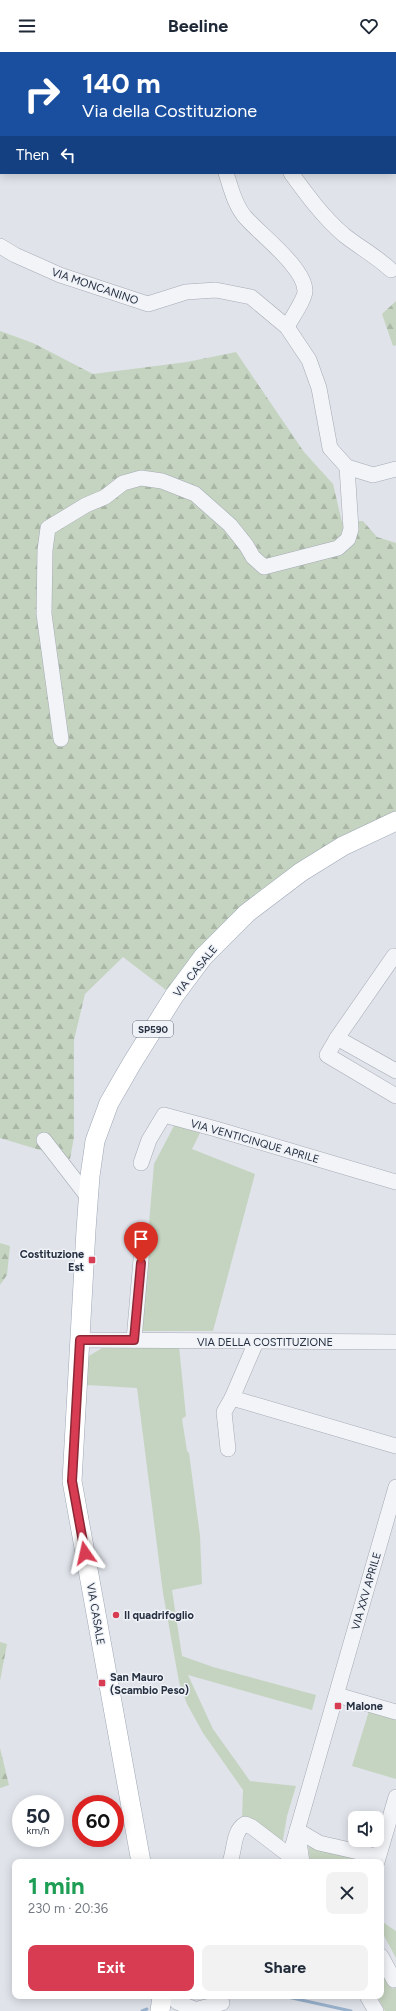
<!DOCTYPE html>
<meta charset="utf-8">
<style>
:root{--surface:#fff;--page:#f2f2f3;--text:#1f2937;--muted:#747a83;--accent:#d73c52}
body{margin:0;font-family:Figtree,sans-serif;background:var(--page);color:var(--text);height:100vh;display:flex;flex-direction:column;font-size:15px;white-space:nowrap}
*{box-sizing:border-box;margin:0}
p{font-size:13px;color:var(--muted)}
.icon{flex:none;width:22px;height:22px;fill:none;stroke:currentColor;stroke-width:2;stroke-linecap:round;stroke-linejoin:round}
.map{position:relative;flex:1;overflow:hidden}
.panel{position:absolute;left:12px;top:1807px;width:372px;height:140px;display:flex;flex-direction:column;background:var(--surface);border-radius:8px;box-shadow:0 2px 10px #0003}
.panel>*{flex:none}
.top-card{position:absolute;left:0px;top:0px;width:396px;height:122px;box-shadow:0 2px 10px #0003;background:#1a4fa0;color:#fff;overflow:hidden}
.controls{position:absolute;left:348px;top:1759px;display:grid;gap:8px}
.controls a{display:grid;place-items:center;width:36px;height:36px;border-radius:8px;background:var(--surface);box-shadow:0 2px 10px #0003;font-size:20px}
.speed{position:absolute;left:12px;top:1743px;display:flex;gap:8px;font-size:20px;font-weight:700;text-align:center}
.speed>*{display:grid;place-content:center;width:52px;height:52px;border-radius:50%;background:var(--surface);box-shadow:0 2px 10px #0003;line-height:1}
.speed small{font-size:10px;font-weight:400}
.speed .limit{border:6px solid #d22;background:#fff;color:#111}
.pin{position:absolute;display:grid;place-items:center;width:34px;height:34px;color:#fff;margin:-41px -17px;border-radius:50% 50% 50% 0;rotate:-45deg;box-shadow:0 0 4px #0007}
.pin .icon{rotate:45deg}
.me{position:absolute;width:44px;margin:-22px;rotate:349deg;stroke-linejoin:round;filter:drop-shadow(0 0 3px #0008)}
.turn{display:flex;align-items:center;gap:14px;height:84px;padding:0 16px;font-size:18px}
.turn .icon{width:52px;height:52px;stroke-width:2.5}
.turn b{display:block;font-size:28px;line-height:34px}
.then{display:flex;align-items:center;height:38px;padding:0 16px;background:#0003;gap:8px;font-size:15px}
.round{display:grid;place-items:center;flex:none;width:42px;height:42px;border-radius:8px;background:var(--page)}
.head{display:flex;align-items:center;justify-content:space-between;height:68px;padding:0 16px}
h1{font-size:24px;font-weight:700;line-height:30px;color:#1e9e55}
.cta{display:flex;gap:8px;margin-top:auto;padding:8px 16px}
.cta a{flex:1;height:46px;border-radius:8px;background:var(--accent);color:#fff;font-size:16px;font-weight:700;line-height:46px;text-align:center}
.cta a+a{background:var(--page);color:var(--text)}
header{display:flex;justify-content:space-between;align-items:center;height:52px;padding:0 16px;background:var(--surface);font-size:18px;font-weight:700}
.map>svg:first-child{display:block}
.green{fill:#c5d4c0}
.forest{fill:url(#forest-firs)}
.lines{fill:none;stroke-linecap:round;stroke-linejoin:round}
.stream{stroke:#98b1cc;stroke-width:3}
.minor-casing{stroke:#a5aab4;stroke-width:16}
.major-casing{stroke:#9ea7b6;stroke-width:20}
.minor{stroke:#f3f4f8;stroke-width:15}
.major{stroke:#fff;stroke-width:19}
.route-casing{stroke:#8c2735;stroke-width:10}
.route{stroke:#d73c52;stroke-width:7}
.poi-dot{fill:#d73c52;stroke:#eff2f7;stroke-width:1.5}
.labels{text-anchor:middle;stroke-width:3;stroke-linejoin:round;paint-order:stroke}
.shield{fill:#eff2f7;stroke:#636b78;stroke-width:1}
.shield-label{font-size:10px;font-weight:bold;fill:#273142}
.street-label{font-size:11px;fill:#273142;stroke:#eff2f7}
.poi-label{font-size:11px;font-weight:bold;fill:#273142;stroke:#eff2f7;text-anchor:start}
</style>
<header><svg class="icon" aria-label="menu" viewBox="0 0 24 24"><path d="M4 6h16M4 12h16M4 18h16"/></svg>Beeline<svg class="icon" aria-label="heart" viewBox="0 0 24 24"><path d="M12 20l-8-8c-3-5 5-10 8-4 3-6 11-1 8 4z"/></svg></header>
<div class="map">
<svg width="396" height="1959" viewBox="0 0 396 1959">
<defs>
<pattern id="forest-firs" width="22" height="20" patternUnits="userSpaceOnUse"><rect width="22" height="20" fill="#c5d4c0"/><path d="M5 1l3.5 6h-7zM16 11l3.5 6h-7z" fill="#a9b6a6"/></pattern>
</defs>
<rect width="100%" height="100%" fill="#e0e3ea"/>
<g class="green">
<polygon points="175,1072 202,1077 192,1097 255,1122 213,1279 140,1279 154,1112"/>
<polygon points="179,1294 186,1364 182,1367 187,1399 189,1401 200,1484 202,1532 172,1538 182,1604 213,1615 316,1643 312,1658 188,1623 213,1677 250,1729 296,1734 287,1764 282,1793 242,1769 243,1738 203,1681 187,1652 179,1630 163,1541 137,1336 87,1333 87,1305 104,1295"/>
<polygon points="369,1659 396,1666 396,1727 352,1714"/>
<polygon points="308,1791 368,1807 367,1810 310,1810"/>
<polygon points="381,1869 396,1879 396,1906 383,1882 381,1882"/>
<polygon points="381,1915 392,1937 396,1935 396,1959 385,1959 377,1944 381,1944"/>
</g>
<g class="forest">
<polygon points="0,0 141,0 1,1 0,94"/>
<polygon points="396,249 396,293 393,294 382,262"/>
<polygon points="0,279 33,291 93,322 187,310 236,300 304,400 333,432 342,470 363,469 377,485 396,491 396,760 198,901 166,938 123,905 85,942 74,988 74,1085 70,1107 0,1086"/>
<polygon points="0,1191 10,1194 7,1223 0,1233"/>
<polygon points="0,1590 7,1592 0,1629"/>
<polygon points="0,1696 9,1733 0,1736"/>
</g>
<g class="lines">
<g class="stream">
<polyline points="283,1944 351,1959"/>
<polyline points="142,1959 147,1957"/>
</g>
<defs>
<g id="minor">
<polyline points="395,47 396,46"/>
<path d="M 226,121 C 231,136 235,154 246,166 C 261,183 305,216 305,239 C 305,247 291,267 287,275"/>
<path d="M 291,121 C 307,143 323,165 344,183 C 359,195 376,204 391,218"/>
<polyline points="0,194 15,203 60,223 148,252 186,240 216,238 251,245 287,275 309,308 319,336 330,396 347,415 373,423 396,417"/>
<polyline points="61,687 44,562 45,498 48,476 86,453 105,445 123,431 141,426 162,429 195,442 230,473 246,493 253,505 264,515 338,496 348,487 351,477 347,415"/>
<polyline points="394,904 337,986 396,1019"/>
<polyline points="337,986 327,1003 396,1044"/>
<polyline points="44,1088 88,1145"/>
<polyline points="141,1111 149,1088 164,1063 216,1077 396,1130"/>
<polyline points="80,1288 396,1290"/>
<polyline points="134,1288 142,1196"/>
<polyline points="256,1290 232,1346 396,1394"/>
<polyline points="228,1397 224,1360 232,1346"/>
<polyline points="337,1643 396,1660"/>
<polyline points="297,1778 319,1791 372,1803"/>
<polyline points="298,1783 302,1810"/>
<path d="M 230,1810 C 235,1797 233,1779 245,1772 L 252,1775 L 290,1804"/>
<polyline points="288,1810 396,1435"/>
<polyline points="377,1810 396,1745"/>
<polyline points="381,1904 394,1928"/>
<polyline points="172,1944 177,1950 194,1957"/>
<polyline points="367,1944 376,1959"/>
<polyline points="190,1959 222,1951"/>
</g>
<g id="major">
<polyline points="141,1810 72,1429 86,1178 90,1124 95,1089 109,1051 132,1011 174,944 203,905 247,861 301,820 343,794 396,769"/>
<polyline points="160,1959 162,1944"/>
</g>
</defs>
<use href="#minor" class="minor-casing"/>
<use href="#major" class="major-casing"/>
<use href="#minor" class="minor"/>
<use href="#major" class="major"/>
</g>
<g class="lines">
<defs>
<polyline id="route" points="85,1501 72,1429 80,1288 134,1288 141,1211"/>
</defs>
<use href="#route" class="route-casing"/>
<use href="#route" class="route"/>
</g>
<g class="poi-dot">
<rect x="88" y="1204" width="8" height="8" rx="2"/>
<circle cx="116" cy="1563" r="4"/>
<rect x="98" y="1627" width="8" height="8" rx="2"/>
<rect x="334" y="1650" width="8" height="8" rx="2"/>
</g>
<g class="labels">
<rect class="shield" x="133" y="969" width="40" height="16" rx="3"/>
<g class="shield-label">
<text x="153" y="981">SP590</text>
</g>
<g class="street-label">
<text transform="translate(95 234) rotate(19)" y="4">VIA MONCANINO</text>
<text transform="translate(195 919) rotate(-51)" y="4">VIA CASALE</text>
<text transform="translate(255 1089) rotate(16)" y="4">VIA VENTICINQUE APRILE</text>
<text x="265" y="1294">VIA DELLA COSTITUZIONE</text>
<text transform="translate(366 1539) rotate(-74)" y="4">VIA XXV APRILE</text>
<text transform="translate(96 1562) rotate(80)" y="4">VIA CASALE</text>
</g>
<g class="poi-label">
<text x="84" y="1206" text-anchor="end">Costituzione<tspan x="84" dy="13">Est</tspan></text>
<text x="124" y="1567">Il quadrifoglio</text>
<text x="110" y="1629">San Mauro<tspan x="110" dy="13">(Scambio Peso)</tspan></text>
<text x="346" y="1658">Malone</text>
</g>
</g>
</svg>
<div class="controls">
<a><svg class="icon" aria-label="sound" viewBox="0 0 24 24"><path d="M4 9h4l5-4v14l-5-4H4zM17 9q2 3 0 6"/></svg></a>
</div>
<div class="speed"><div>50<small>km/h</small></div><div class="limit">60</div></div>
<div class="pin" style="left:141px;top:1211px;background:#d93025"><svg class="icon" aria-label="arrive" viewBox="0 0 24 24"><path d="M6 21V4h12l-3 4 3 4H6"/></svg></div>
<svg class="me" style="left:85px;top:1501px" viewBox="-20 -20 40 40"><path d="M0-17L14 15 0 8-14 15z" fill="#d73c52" stroke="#fff" stroke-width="4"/></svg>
<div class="top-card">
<div class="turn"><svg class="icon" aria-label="right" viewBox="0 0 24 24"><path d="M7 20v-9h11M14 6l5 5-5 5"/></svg><div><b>140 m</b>Via della Costituzione</div></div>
<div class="then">Then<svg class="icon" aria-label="left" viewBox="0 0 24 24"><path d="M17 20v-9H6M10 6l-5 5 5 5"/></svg></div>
</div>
<section class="panel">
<div class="head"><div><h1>1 min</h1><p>230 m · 20:36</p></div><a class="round"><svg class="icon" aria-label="close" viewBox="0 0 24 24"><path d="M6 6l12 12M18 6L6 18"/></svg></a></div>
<div class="cta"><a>Exit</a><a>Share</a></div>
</section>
</div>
